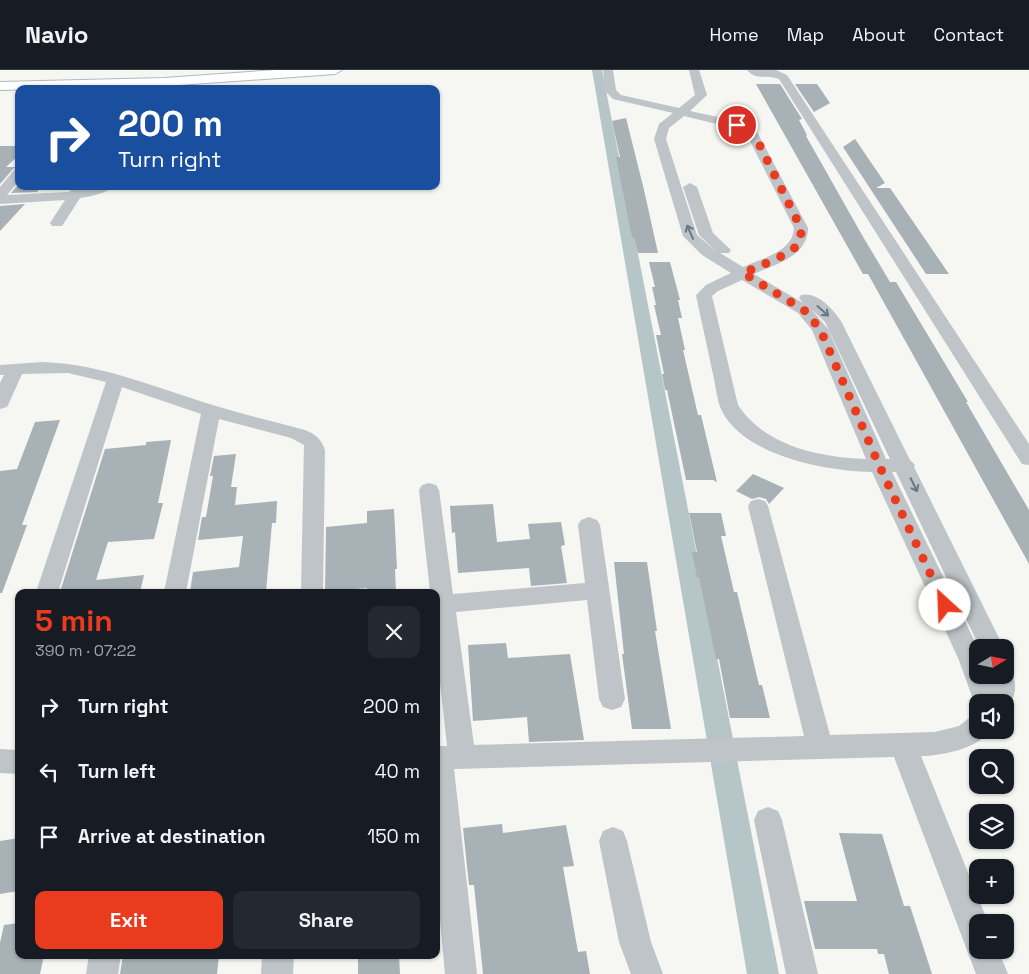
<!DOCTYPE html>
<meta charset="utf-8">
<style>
:root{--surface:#171b24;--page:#242831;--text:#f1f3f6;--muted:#9ea1a6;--line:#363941;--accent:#ea3b1e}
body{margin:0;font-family:"Space Grotesk",sans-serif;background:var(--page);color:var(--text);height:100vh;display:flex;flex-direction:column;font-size:19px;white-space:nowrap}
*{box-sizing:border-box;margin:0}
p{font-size:16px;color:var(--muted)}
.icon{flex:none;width:28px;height:28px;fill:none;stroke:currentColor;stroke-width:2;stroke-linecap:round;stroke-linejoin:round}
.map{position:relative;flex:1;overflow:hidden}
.side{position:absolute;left:15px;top:519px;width:425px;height:370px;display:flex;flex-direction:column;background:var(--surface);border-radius:10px;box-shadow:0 1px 4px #0004}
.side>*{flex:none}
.guide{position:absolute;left:15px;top:15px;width:425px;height:105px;border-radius:10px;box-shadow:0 1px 4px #0004;background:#1a4fa0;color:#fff;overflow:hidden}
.needle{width:32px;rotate:80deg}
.controls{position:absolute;left:969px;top:569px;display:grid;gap:10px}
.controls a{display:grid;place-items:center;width:45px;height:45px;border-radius:10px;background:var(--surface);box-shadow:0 1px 4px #0004;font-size:25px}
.pin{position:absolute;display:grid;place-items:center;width:42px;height:42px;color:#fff;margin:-21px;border:2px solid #fff;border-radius:50%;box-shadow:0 1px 5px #0007}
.me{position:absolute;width:55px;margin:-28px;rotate:335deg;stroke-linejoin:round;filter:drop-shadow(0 0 4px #0008)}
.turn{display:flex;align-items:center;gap:18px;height:105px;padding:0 20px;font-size:22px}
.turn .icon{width:65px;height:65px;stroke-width:2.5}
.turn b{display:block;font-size:35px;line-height:42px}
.round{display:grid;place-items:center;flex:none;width:52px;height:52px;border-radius:10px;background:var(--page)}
.summary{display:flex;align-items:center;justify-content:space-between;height:85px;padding:0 20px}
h1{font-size:30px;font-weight:700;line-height:38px;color:var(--accent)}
.button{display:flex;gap:10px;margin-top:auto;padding:10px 20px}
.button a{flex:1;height:58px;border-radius:10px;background:var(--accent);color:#fff;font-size:20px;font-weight:700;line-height:58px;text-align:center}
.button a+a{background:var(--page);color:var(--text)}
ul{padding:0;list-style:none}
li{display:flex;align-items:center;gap:15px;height:65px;padding:0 20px}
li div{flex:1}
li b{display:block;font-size:19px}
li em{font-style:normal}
header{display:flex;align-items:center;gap:30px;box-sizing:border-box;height:70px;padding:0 25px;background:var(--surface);border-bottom:1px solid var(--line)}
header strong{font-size:24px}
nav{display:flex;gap:28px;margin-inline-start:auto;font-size:18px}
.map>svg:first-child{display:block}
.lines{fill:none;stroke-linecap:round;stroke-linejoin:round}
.canal{fill:#b6c5c8;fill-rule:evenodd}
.building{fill:#a7b1b6}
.secondary-casing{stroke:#b1b8bc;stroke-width:2}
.street{fill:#bec4c7;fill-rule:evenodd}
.secondary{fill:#fff;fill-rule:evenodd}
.oneway{stroke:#647985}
.route{stroke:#ea3b1e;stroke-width:9;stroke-dasharray:0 16.2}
</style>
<header>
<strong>Navio</strong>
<nav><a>Home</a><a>Map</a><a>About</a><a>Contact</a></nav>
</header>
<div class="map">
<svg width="1029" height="904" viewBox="0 0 1029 904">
<rect width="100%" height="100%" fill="#f6f6f2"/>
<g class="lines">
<polygon class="canal" points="592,0 602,0 779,904 747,904"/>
</g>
<g class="building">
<polygon points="756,14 780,14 802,49 799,50 807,65 806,66 862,165 890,212 896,212 968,332 966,332 1029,440 1029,494 907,274 868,204 863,204"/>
<polygon points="795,14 817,14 830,33 814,42"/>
<polygon points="626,48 644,120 658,183 638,183 634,167 632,167 616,87 620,87 612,51"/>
<polygon points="855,69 885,113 876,118 890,118 949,204 926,204 843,77"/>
<polygon points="0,76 19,76 19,85 6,97 17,97 13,99 0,114"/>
<polygon points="19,114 19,116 42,116 37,122 11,123"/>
<polygon points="25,134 0,161 0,136"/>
<polygon points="649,192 670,192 680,230 678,230 682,248 678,248 685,280 683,280 698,345 701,345 717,412 713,410 686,410 667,320 665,320 662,304 664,304 656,265 661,265 654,235 656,235 652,217 655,217"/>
<polygon points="60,350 22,455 27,455 2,523 0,523 0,401 17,399 35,352"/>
<polygon points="171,370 158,433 163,433 154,469 108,472 96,510 144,505 140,522 60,522 105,379 146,375 146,372"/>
<polygon points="236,384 231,417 237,417 235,435 277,431 276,453 272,453 266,522 190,522 193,502 239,497 243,466 198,470 202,447 206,447 213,406 210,406 214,386"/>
<polygon points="753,404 784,418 769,434 766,429 759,427 752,429 736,421"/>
<polygon points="493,434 497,472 530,469 528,454 561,452 565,475 561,476 567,513 531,516 529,498 458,503 455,462 452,463 450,436"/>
<polygon points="394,439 397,499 395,499 396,522 367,522 367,518 325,522 326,457 367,453 367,441"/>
<polygon points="689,443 721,443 726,466 721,466 734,522 737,522 759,615 762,615 770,648 730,648 719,589 716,589 699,507 697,507 692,482 697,482"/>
<polygon points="614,492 647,492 657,561 655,561 671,659 632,659 622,584 624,584"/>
<polygon points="506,573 508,588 570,584 584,670 529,672 527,647 473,651 468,575"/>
<polygon points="502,754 503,763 566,755 574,796 563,797 578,882 586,881 590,904 483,904 474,815 469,815 463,758"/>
<polygon points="839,763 882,764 904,836 910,836 932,904 889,904 884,884 878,884 877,879 815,879 804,831 857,831"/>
<polygon points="19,768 19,821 0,824 0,771"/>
<polygon points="19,853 19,885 44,885 40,904 0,904 0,873 4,855"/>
<polygon points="123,885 219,885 217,904 120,904"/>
<polygon points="358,885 399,885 400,904 358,904"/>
</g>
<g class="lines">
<defs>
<polygon id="secondary" points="276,0 342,0 335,4 164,16 0,20 0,12 164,8"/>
</defs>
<use href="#secondary" class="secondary-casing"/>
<g class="street">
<path d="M 603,0 L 613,0 L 616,20 L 621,25 L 679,38 L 695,25 L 689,0 L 699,0 L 707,25 L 690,41 L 741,52 L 756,60 L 808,158 C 808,186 776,194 754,204 L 803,233 L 799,228 L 801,225 C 817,221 833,239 841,251 L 910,390 L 915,395 L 914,397 L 1004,578 L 980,578 L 896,402 L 892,402 L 978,578 L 978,605 L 1005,605 L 1005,596 L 1010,598 C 1018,614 1016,624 1008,640 L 1005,641 L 1005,632 L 978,632 L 977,640 L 958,588 L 872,402 C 825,401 737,385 719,334 C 716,323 715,311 712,300 C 707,275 701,250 696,225 L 706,215 L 731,203 L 702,185 L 683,166 L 654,69 L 659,54 L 673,43 L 613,29 L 605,21 ZM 684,46 L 733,58 L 747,65 L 794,158 C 793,182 762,188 743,197 L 720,183 L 729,183 L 731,180 L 713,163 L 697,117 L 690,113 L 683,117 L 699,165 L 717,182 L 697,165 L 666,69 L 669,58 ZM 742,210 L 798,243 L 812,260 L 866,389 C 820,387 766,377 738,335 L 712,226 L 718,221 ZM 811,239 L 825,252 L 890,389 L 886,389 L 828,259 Z"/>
<path d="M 747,0 L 776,0 L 787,5 L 1029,374 L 1029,395 L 1022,394 L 779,9 C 767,4 756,11 747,0 Z"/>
<path d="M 19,99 L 19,111 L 7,125 L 69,122 L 74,116 L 87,116 L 86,119 L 95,116 L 114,116 C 106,124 91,126 80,128 L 62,156 L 52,156 L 50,153 L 65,130 L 0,134 L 0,117 L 14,100 Z"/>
<path d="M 43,292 C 103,294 159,319 216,336 C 245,345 275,352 305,360 C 315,364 322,369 325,381 L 323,522 L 301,522 L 304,375 L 291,368 L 219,349 L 186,522 L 164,522 L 201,344 L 122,317 L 58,522 L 36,522 L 106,312 L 68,303 L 22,304 L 9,333 L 7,337 L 0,339 L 0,313 L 4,305 L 0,305 L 0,295 Z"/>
<path d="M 429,413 L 436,415 L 439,420 L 453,524 L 585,513 L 578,455 L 581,450 L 589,447 L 597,450 L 600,455 L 625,629 L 621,637 L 612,640 L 603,637 L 599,629 L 587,530 L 456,542 L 474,675 L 804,666 L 748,436 L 751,431 L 758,429 L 765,431 L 768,436 L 830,665 L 935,662 L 959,656 L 969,648 L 978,645 L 978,660 L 989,660 C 980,679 939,686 921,686 L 988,852 L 978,852 L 978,880 L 998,880 L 1008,904 L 976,904 L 894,687 L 454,699 L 477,904 L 445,904 L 436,807 L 436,676 L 447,676 L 436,577 L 436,522 L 430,522 L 419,420 L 422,415 Z"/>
<polygon points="0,679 19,680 19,704 0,703"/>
<polygon points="768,737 778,741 782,750 818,904 786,904 754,750 758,741"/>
<polygon points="613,757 623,761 627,771 651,872 663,904 631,904 619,872 599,771 603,761"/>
<polygon points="89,885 121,885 118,904 86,904"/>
<polygon points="262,885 294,885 293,904 261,904"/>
</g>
<use href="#secondary" class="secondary"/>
</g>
<defs><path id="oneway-shaft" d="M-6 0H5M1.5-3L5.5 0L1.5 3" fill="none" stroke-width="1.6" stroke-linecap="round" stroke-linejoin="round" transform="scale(1.25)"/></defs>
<g class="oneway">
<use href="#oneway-shaft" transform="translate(690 162) rotate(-114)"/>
<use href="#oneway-shaft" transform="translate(823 241) rotate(42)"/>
<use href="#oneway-shaft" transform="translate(914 415) rotate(64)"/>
</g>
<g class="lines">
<path class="route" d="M 737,55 L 752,63 L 756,68 L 801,158 C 801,164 801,169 798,174 C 792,184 755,198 743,203 L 804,240 L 820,259 L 879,395 L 945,535"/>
</g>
</svg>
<div class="controls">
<a><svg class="needle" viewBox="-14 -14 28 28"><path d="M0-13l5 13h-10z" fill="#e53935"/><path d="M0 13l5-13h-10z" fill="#9ea1a6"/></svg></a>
<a><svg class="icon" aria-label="sound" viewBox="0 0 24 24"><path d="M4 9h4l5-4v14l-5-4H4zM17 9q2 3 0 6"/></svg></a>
<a><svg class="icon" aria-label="search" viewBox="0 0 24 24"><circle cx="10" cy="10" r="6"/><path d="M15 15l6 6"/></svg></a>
<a><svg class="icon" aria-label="layers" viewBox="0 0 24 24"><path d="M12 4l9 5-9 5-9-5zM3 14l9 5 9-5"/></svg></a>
<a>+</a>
<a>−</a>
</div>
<div class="pin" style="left:737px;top:55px;background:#d93025"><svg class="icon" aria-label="arrive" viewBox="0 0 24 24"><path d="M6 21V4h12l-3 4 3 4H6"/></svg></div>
<svg class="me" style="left:945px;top:535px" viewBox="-20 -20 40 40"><circle r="19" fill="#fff"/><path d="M0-13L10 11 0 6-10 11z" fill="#ea3b1e"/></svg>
<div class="guide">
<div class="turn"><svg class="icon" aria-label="right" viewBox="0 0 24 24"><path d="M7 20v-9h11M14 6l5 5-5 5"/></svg><div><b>200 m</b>Turn right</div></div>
</div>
<section class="side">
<div class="summary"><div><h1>5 min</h1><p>390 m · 07:22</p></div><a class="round"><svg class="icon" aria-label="close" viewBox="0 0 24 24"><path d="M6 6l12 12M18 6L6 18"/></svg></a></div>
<ul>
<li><svg class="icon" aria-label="right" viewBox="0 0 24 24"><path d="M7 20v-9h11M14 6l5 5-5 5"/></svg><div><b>Turn right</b></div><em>200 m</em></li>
<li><svg class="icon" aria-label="left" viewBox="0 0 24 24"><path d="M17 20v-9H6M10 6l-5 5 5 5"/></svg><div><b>Turn left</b></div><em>40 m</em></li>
<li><svg class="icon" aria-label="arrive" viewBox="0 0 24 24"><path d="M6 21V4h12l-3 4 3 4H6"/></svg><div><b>Arrive at destination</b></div><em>150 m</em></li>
</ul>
<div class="button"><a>Exit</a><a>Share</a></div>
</section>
</div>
